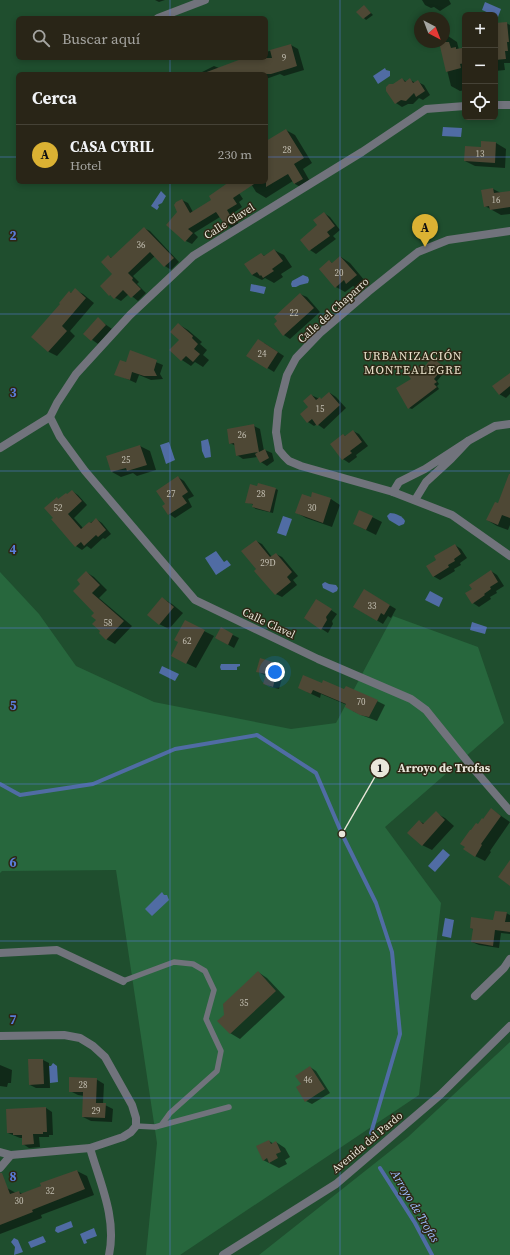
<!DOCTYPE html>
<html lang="es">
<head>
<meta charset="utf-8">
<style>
  body { margin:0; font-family:"Source Serif 4",serif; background:#353124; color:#f1f3f6 }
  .controls { position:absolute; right:12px; top:12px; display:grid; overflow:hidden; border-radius:6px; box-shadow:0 2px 6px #0003 }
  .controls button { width:36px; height:36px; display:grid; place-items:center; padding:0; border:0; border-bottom:1px solid #454236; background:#292517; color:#f1f3f6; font:20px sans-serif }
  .compass { position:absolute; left:414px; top:12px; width:36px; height:36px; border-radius:50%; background:#292517; box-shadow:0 2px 6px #0003; rotate:138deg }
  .you { position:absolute; left:275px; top:672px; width:14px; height:14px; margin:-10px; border:3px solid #fff; border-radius:50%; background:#1a73e8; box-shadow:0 0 0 6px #1a73e833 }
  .badge { display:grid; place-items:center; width:26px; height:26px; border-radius:50%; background:#dbb233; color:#111; font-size:13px; font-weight:700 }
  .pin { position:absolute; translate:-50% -33px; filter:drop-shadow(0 1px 2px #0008) }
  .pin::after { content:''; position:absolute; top:21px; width:14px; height:12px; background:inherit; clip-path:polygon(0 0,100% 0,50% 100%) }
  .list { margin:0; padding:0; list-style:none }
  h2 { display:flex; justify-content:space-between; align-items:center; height:52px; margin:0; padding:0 16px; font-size:17px }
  h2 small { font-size:13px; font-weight:400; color:#a5a5a1 }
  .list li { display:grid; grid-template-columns:26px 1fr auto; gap:12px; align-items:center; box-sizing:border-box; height:60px; padding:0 16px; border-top:1px solid #454236 }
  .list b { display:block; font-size:15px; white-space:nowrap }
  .list p { margin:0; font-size:13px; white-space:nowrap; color:#a5a5a1 }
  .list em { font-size:13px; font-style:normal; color:#a5a5a1 }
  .icon { flex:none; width:22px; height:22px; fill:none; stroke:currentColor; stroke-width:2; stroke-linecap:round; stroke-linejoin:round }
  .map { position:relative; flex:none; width:510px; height:1255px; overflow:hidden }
  .search { position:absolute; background:#292517; box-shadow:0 2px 6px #0003; left:16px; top:16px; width:252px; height:44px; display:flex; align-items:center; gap:10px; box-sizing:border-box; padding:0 14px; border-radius:6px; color:#a5a5a1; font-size:15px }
  .panel { position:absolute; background:#292517; box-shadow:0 2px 6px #0003; left:16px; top:72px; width:252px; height:112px; border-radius:6px }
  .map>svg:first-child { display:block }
  .green { fill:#1f4e2e; fill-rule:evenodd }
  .forest { fill:#27673d }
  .water { fill:#506ca4 }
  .shadow { fill:#0007 }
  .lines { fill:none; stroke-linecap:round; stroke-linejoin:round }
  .stream { stroke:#506ca4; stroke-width:4 }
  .building { fill:#4e4835 }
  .lane { stroke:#71737c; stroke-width:5.5 }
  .street { stroke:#71737c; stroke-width:8 }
  .grid { fill:none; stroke:#5a7cd9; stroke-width:1; stroke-opacity:0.55 }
  .labels { text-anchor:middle; stroke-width:3; stroke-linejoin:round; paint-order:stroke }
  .number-label { font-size:9px; fill:#c2beb1 }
  .street-label { font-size:11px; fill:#e9e6da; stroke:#2d2715 }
  .neighbourhood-label { font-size:12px; letter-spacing:1px; fill:#e9e2cb; stroke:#2d2715 }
  .water-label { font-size:12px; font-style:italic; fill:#9dbeff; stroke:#2d2715 }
  .grid-label { font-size:13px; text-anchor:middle; font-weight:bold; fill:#5a7cd9; stroke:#2d2715; stroke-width:3; stroke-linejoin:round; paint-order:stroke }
  .leader { fill:none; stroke:#e9e6da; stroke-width:1.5 }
  .callout-dot { fill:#e9e6da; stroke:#2d2715; stroke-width:1.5 }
  .mark-label { font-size:12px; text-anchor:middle; font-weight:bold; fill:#111 }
  .callout-label { font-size:12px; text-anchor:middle; font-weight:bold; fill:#e9e6da; stroke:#2d2715; stroke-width:3; stroke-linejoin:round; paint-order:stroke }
</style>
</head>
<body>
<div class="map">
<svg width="510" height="1255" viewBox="0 0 510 1255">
  <rect width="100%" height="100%" fill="#37311f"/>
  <path class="green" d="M0,0H510V1255H0ZM465,15H495V117H465ZM18,18H266V58H18ZM420,18H444V42H420ZM18,74H266V182H18Z"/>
  <g class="forest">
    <path d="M0,572L39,614L76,666L154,702L291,729L336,723L393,616L478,647L504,723L385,827L441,903L419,1095L180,1255H146L157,1143L116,870L2,871L0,873Z"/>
    <path d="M510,1042V1255H259L408,1137Z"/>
  </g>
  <g class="water">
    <path d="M485,2L501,9L498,17L482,10Z"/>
    <path d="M385,68L386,70L390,71V76L378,84L373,76Z"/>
    <path d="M443,127L462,128L461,137L442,136Z"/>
    <path d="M161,191L166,196L162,203L158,205L159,207L157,210L151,206Z"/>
    <path d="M303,275L308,277L309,280L308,283L300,285L296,287H292L291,284L292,281Z"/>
    <path d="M251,284L266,287L264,294L250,291Z"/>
    <path d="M208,439L210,447L211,457L205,458L202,451L201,441Z"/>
    <path d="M169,442L175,460L166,464L160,445Z"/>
    <path d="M390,513C395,513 403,516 405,521L404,524L399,526L389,520L387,516Z"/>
    <path d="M283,516L292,519L286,536L277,533Z"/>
    <path d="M216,551L224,562L227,560L231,565L216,575L205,558Z"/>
    <path d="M325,582L329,584L336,585L338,588L337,591L333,593L323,588L322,584Z"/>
    <path d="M430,591L443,598L439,607L425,600Z"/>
    <path d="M472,622L487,627L485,634L470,630Z"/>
    <path d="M221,664H240V666L237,667V670H221L220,667Z"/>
    <path d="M162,666L179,674L175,681L159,673Z"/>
    <path d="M443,849L450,855L435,872L428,866Z"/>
    <path d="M162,892L164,895H167L169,900L152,916L145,909Z"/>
    <path d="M445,918L454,920L451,938L442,936Z"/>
    <path d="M53,1063L57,1066L58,1082L50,1083L49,1066H51Z"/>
    <path d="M71,1221L73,1227L58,1233L55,1231L56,1227Z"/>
    <path d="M94,1228L97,1236L86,1240L87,1243L84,1244L80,1234Z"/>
    <path d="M43,1236L46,1242L31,1248L28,1242Z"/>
    <path d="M14,1238L18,1240L23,1252L14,1255L15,1247L11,1242Z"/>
  </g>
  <g class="shadow">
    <path d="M155,0H165L159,2Z"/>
    <path d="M422,0H449L451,4L440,11L434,7L431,8L425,5Z"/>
    <path d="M364,6L373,15L366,20L358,12Z"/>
    <path d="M506,23L510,25V63H504L505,70L495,71V32Z"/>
    <path d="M448,36L457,42L459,50L462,49L465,51V90L460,91L451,86L440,42H444V37Z"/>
    <path d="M291,45L298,49L304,70L284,76L280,74L266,79V74H201L200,73L214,66L219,68L247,58H266V52Z"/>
    <path d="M402,79L407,82L410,80L416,83L418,82L424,85L430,95L423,100L419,98L413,104H408L402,107L396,103L394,85Z"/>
    <path d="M286,130L295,135L312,163L303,169L312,185L304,189L295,184L293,181L266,198L256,192L250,182H266V154Z"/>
    <path d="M482,142L496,143L506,149L505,168L475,166L465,161L482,148Z"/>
    <path d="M235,187L243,199L239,202L242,207L232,214L239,224L232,228L226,224L220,217L194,233L198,237L192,244L186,241L178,212L182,200L188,203L193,212Z"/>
    <path d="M493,189L501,193L510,192V214L501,215L485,206Z"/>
    <path d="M324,213L330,217L340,230L333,236L336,239L316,254L310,250Z"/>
    <path d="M144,228L150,231L179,262L171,270L165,266L155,256L133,276L139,282L137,284L146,293L138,301L129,294L121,301L110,295L114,274L108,256L112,258Z"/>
    <path d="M274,250L284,255L292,267L281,274L283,277L274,283L265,278L262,280L252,275L261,254L265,256Z"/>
    <path d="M341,257L350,263L365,281L357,288L353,286L345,292L336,287L330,261L333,264Z"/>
    <path d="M75,290L83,294L94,303L70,331L75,336L57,356L49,352L32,337L62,304L69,292L72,293Z"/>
    <path d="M300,294L307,297L320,312L290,339L284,335L275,324Z"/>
    <path d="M98,319L112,329L98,344L84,334Z"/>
    <path d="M178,324L188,330L202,342L200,344L207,350L203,355L209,360L203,367L195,362L191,366L182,360L171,350L180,340Z"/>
    <path d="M264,343L284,356L274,372L248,356Z"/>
    <path d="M131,352L163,365L160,374L163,379L151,380L139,375L136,383L116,374L126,363Z"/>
    <path d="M435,360L447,369L437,381L439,384L437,386L439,389L412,409L409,408L417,366L423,370Z"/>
    <path d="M510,374V394L506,398L499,394Z"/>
    <path d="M330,393L336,397L346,408L324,429L317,424L314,426L308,422L311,395L322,400Z"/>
    <path d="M254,426L260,429L264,451L265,450L272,453L274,461L267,466L261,462L257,457L243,459L237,455L236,446L230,443Z"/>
    <path d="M353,431L359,434L368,446L356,455L357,457L349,463L343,459V435L346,436Z"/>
    <path d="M140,446L150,451L156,470L137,476L133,473L121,477L112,472Z"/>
    <path d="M178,477L184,481L194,496L188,499L192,507L175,518L169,514L166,505Z"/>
    <path d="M276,489L278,490L273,513L256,509L253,507L254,505L247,502Z"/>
    <path d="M72,491L78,495L87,505L74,518L83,528L96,519L102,523L111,534L105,539L103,538L91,549L87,546L82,550L76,546L54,518L59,500Z"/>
    <path d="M313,493L331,499L340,505L332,527L306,518L297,513L311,498Z"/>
    <path d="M510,498V525L508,530L497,526L487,520L499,504Z"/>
    <path d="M372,517L382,522L376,535L354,524Z"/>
    <path d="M256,541L262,544L272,557L276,554L282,557L298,576L293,580L297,585L282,597L276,594L257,569Z"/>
    <path d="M455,545L461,549L467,558L460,563L461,565L454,569L455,571L440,580L433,576L437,560Z"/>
    <path d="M491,571L497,575L504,586L496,591L497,593L490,597L491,599L479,607L473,603V589Z"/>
    <path d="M86,572L94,577L107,590L99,598L132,626L115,644L106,639L102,631L96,613L82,584Z"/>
    <path d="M364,590L396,609L391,618L388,616L383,624L354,607Z"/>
    <path d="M162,598L172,604L183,613L169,629L159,624Z"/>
    <path d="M322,604L337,614L332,621L333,624L328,633L305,618Z"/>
    <path d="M221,629L239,638L234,648L216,638Z"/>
    <path d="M204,631L214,636L196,668L182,661Z"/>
    <path d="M260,660L279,665L285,668L279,689L271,687L264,683L266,676L257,671Z"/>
    <path d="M322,684L377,701L385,705L377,721L361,715L353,711L347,705L321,694L320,698L307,692Z"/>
    <path d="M491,809L510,822L490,851L491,852L485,861L475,856L479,825Z"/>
    <path d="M436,813L445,818L454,826L432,850L422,845L419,821L425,824Z"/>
    <path d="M506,913L510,915V934L501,933L499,948L479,945L472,942L474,930L471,928L494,921Z"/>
    <path d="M258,972L267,978L285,997L240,1039L230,1033L225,1015Z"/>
    <path d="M43,1060L49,1063L50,1088H36L30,1085Z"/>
    <path d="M0,1065L12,1070L11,1083H8L7,1087L0,1086Z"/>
    <path d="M310,1067L316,1071L330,1093L312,1104L306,1101L302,1084Z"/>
    <path d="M96,1079L104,1084L103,1104L113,1109L112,1122L91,1121L83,1117L84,1096L78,1095L70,1091Z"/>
    <path d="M46,1108L52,1112L53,1135H49V1137H39L40,1147L29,1148L23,1144V1138H20L8,1133L7,1110Z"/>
    <path d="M269,1141L274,1144L276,1142L285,1148L290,1157L285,1160L287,1164L279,1168L263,1160Z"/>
    <path d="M77,1171L87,1176L94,1195L41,1215L42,1218L0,1234V1192L7,1188L16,1193L19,1192L23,1194Z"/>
  </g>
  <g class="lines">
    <g class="stream">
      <path d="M0,784L20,795L93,784L175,749L257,735L316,773L342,834L376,903L392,952L400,1034L371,1133"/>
      <path d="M380,1168L415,1223L432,1255"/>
    </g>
  </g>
  <g class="building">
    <path d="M364,5L371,13L363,19L356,12Z"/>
    <path d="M507,22L509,42H507L508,51H505L506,59L495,60V23Z"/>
    <path d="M439,42H449L451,48L456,47V49L462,48L465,63L460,64L461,68L446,72Z"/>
    <path d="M291,44L297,66L291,68L271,74H204V73L244,58H272L270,50Z"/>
    <path d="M402,78L405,82L410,78L413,83L418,80L425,91L416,97L414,93L406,101L401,100L395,104L386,91V87L389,84H393Z"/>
    <path d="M286,129L304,158L294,164L303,179L294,184L288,174L266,187V141Z"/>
    <path d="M481,141L496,142L495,163L464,161L465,146L481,147Z"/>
    <path d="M229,182H257L233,198L237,204L227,210L233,220L225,225L216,212L188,229L193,233L185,242L166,225L177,212L174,205L176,202L182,199L190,213L211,200L209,196Z"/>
    <path d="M493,188L494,193L510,191V207L490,210L489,206L484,207L481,190Z"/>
    <path d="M324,212L335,226L327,232L330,236L309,251L300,240L317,225L313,220Z"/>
    <path d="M144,227L174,258L164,267L150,252L128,273L133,278L132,280L141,289L131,298L123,290L114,299L110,295L109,296L100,286L112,274L101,262L108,255L111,258Z"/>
    <path d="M274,249L283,261L272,269L274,271L263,278L261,275L260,276L257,272L252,275L244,264L261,253L264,256Z"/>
    <path d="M340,256L357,275L346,284L344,280L335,288L319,269L329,260L332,263Z"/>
    <path d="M75,288L86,298L62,326L67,331L48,352L31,337L60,304L59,303L69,291L71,293Z"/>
    <path d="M300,293L314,308L283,336L274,324L277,321L274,317Z"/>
    <path d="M98,317L106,325L91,341L83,334Z"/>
    <path d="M178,323L193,336L192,338L198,344L194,349L200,354L193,362L186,356L181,361L169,350L179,340L170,332Z"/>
    <path d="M258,339L278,352L267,369L246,356Z"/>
    <path d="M130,350L157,360L154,370L157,376H144L132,372L130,380L114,375L120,360L126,362Z"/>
    <path d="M432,357L444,367L434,379L437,382L434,384L437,387L408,409L396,388L411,379L407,374L417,365L422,370Z"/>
    <path d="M510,373V386L499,395L492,386Z"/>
    <path d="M329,392L340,405L317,426L312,419L307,423L300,414L308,407L303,401L311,394L316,400L320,397L321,399Z"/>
    <path d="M254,424L259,452L265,449L269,458L260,463L255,454L258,452L236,456L234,443L229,444L227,429Z"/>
    <path d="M353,430L362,442L350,451L352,453L342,460L330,444L343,434L345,436Z"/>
    <path d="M140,445L147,465L127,471L126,468L111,472L106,456Z"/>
    <path d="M509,474H510V518L502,515L498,525L486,520L495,502L498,503Z"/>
    <path d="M178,476L188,492L182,496L187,503L168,515L162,506L165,504L156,491Z"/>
    <path d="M258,483L276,488L270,512L252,507L253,504L245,503L250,484L257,486Z"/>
    <path d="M72,490L82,501L68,514L81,529L89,522L91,523L96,518L106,530L98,537L96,535L84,546L81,542L75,547L51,519L53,518L44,508L57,497L58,499L66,493L67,494Z"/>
    <path d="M312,492L331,498L323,523L295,513L302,494L311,497Z"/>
    <path d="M359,510L373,516L366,530L353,524Z"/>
    <path d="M256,540L270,557L276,553L292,572L287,577L291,582L275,595L254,571L256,569L241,551Z"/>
    <path d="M455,544L461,554L454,559L455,561L448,565L449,567L433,577L426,566L436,560L434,556Z"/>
    <path d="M491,570L498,582L490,587L491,589L484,594L485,595L472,604L465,593L472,589L469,585Z"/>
    <path d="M86,571L100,585L92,593L124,621L106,640L99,633L100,631L92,624L96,620L91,616L94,613L73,591L80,584L77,580Z"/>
    <path d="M364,589L390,605L384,615L381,613L377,621L353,607Z"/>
    <path d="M162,597L174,607L159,625L147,615Z"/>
    <path d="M316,599L332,609L326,617L327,620L321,630L304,618Z"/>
    <path d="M185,620L205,630L186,664L171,656L178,642L174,640Z"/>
    <path d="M221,627L233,634L228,645L215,638Z"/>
    <path d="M260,658L279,664L273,687L263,684L266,674L256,672Z"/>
    <path d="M303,675L322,683L323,680L344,689L346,686L378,700L369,717L360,715L345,707L346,704L313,690L311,694L298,688Z"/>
    <path d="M491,808L501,816L481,844L482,845L475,857L463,849L465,847L460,844L470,830H471L476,823L478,824L482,818L483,819Z"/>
    <path d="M436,811L445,820L422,846L407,833L419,820L423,824Z"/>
    <path d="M510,860V886L498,877Z"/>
    <path d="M495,911L507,912L505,922H510V932L495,930L493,946L471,942L473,929L470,928L471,917L493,920Z"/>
    <path d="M258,971L276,991L230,1034L217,1021L224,1015L223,1004Z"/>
    <path d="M28,1059H43L44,1084L29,1085Z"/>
    <path d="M310,1066L325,1089L305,1102L296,1087L301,1084L295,1076Z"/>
    <path d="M69,1077L97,1078L96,1103H106L105,1118L82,1117L83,1092H69Z"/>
    <path d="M46,1107L47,1132H43V1134H33L34,1144L22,1145V1135H13V1133H7L6,1109Z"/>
    <path d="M269,1140L271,1144L276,1141L281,1152L276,1154L278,1158L269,1163L267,1158L263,1161L256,1146Z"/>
    <path d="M77,1170L85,1189L32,1210L33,1212L0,1225V1173H2L10,1194L19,1191L20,1194L41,1186L40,1183Z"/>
  </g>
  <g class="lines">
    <g class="lane">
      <path d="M123,981L174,962L193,964L205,971L214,990L206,1019L221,1051L217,1071L170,1113L162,1124"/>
      <path d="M136,1126L155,1127L229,1107"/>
    </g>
    <g class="street">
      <path d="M158,18L205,0"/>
      <path d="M495,105H510"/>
      <path d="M465,106L426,109L362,152L193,256L130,315L76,374L57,403L50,417L60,437L85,471L195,600L318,659L411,699L426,710L472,767L510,811"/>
      <path d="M510,231L448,240L418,252L368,292L320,333L296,358L287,375L278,410L276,432L279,450L284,456L289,461L301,466L393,492L452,515L510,556"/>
      <path d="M468,441L495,426L510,424"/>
      <path d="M0,448L50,417"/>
      <path d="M393,492L399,482L425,469L468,441L451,459L426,482L415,500"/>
      <path d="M0,953L57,950L123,981"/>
      <path d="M475,996L504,968L510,959"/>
      <path d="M0,1036L64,1035L80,1038L93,1046L105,1057L132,1105L136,1118V1126L131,1132L123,1137L90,1148L11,1155L0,1168"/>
      <path d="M90,1148C100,1183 117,1218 109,1255"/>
      <path d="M0,1152L11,1155"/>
      <path d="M223,1255L336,1184L440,1095L510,1026"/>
    </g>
  </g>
  <path class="grid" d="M170,0V18M340,0V1255M170,58V74M0,157H18M266,157H510M170,182V1255M0,314H510M0,471H510M0,628H510M0,784H510M0,941H510M0,1098H510"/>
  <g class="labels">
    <g class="number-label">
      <text x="284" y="61">9</text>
      <text x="287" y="153">28</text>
      <text x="480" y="157">13</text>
      <text x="496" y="203">16</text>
      <text x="141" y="248">36</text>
      <text x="339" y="276">20</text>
      <text x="294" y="316">22</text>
      <text x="262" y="357">24</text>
      <text x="320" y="412">15</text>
      <text x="242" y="438">26</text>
      <text x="126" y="463">25</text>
      <text x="171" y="497">27</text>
      <text x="261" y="497">28</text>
      <text x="58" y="511">52</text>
      <text x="312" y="511">30</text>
      <text x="268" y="566">29D</text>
      <text x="372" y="609">33</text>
      <text x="108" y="626">58</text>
      <text x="187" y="644">62</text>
      <text x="361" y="705">70</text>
      <text x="244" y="1006">35</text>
      <text x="308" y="1083">46</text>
      <text x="83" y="1088">28</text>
      <text x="96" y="1114">29</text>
      <text x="50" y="1194">32</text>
      <text x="19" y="1204">30</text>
    </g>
    <g class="street-label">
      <text transform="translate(229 221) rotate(-32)" y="4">Calle Clavel</text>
      <text transform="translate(333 310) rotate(-42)" y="4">Calle del Chaparro</text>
      <text transform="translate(269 623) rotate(25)" y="4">Calle Clavel</text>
      <text transform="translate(367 1142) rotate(-40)" y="4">Avenida del Pardo</text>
    </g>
    <g class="neighbourhood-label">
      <text x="413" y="360">URBANIZACIÓN<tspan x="413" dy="14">MONTEALEGRE</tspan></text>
    </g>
    <g class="water-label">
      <text transform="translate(415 1206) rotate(59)" y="4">Arroyo de Trofas</text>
    </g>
  </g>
  <g class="grid-label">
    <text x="13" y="240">2</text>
    <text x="13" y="397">3</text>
    <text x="13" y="554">4</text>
    <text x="13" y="710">5</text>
    <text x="13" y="867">6</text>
    <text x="13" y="1024">7</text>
    <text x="13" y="1181">8</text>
  </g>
  <path class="leader" d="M342 834L380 768"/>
  <g class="callout-dot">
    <circle cx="342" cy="834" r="4"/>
    <circle cx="380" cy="768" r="10"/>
  </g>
  <g class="mark-label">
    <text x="380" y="772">1</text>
  </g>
  <g class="callout-label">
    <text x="444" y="772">Arroyo de Trofas</text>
  </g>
</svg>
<div class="controls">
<button>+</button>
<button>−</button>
<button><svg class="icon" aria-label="locate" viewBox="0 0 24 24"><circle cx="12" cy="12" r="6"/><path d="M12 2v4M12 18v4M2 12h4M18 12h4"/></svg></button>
</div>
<svg class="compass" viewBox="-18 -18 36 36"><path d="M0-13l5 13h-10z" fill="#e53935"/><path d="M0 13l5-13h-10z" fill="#a5a5a1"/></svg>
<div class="you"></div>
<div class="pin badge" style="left:425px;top:247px">A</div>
<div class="search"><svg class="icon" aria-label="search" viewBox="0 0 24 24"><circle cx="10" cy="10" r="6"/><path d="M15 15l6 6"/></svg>Buscar aquí</div>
<section class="panel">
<h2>Cerca<small></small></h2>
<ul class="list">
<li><span class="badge">A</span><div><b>CASA CYRIL</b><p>Hotel</p></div><em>230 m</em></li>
</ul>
</section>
</div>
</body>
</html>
